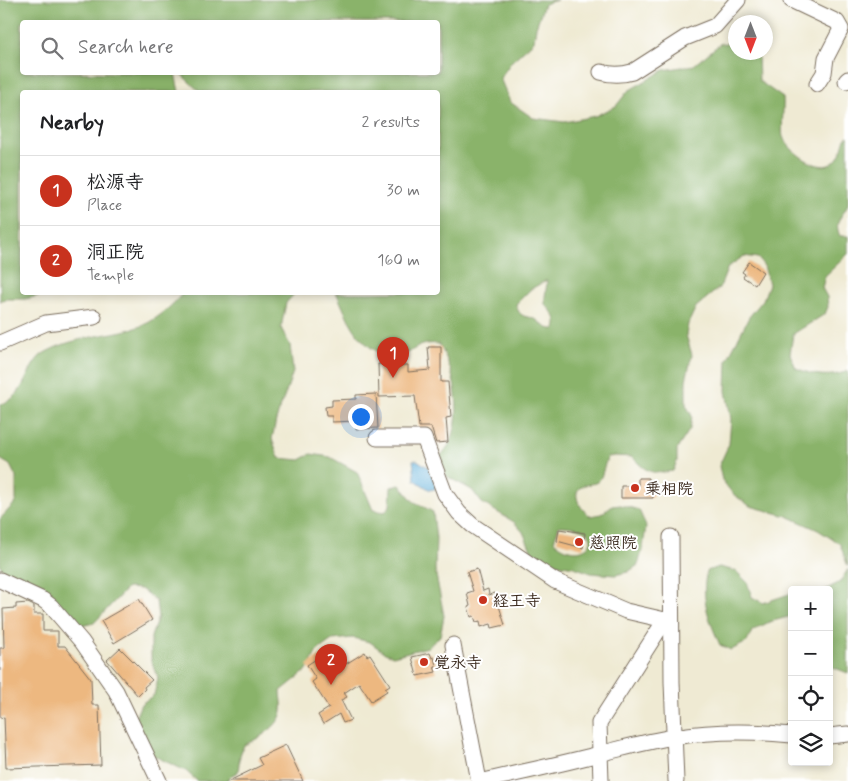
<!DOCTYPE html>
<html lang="en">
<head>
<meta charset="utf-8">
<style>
  body { margin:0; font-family:Mynerve,"Klee One",sans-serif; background:#f2f2f2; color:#202124 }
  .controls { position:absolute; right:15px; bottom:15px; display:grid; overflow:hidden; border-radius:5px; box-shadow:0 2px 8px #0003 }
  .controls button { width:45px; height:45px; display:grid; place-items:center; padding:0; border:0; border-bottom:1px solid #e0e0e0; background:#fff; color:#202124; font:25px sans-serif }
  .compass { position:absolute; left:728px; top:15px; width:45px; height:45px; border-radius:50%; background:#fff; box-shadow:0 2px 8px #0003; rotate:180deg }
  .you { position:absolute; left:360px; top:416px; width:18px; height:18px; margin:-12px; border:4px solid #fff; border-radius:50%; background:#1a73e8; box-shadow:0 0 0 8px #1a73e833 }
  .badge { display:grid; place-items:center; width:32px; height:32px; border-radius:50%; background:#c8321e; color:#fff; font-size:16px; font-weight:700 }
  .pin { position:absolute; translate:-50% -41px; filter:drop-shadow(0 1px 2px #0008) }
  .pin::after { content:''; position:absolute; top:26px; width:18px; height:15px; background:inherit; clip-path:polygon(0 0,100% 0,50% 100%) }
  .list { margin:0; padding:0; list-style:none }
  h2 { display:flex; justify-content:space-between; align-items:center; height:65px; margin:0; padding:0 20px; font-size:21px }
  h2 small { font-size:16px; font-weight:400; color:#757577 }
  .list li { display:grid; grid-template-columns:32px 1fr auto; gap:15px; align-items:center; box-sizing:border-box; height:70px; padding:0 20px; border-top:1px solid #e0e0e0 }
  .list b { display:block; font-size:19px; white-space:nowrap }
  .list p { margin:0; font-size:16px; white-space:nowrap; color:#757577 }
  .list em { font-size:16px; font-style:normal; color:#757577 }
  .icon { flex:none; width:28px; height:28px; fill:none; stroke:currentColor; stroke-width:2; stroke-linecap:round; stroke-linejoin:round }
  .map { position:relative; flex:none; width:848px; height:781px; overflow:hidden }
  .search { position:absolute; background:#fff; box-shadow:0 2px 8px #0003; left:20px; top:20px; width:420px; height:55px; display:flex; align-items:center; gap:12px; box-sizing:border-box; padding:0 18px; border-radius:5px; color:#757577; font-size:19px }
  .panel { position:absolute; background:#fff; box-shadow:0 2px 8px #0003; left:20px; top:90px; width:420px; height:205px; border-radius:5px }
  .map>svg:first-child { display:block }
  .forest { fill:#8ab36a; stroke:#626e44; fill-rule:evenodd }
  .water { fill:#5daed8; stroke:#4c6c7b }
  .building { fill:#edb880 }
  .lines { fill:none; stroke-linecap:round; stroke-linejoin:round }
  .minor-casing { stroke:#7a6d5d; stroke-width:17 }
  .minor { stroke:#fff; stroke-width:15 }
  .poi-dot { fill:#c8321e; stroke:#fff; stroke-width:2 }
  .labels { text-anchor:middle; stroke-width:4; stroke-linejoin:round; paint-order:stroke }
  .poi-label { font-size:16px; font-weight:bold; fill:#3b2a1e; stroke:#fff; text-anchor:start }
</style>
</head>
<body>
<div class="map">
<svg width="848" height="781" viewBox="0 0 848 781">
  <rect width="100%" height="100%" fill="#fff"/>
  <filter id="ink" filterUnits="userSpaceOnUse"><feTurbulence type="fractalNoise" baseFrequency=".02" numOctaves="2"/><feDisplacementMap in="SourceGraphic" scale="10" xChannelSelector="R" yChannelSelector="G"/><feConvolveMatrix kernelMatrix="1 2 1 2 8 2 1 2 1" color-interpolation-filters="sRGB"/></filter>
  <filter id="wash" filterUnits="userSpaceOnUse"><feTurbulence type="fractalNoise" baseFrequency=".0096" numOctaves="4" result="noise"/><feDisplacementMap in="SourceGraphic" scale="20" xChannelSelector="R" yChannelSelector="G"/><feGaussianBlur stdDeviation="1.12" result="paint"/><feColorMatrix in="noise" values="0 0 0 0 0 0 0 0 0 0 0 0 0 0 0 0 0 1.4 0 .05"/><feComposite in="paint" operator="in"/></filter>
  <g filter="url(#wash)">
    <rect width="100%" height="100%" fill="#efead3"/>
    <g class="forest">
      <path d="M0,0H557L544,4L536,27L534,41L512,61L500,78L510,102L533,118L564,122L595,116L616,106L628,91L664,70L694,65L721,43L735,44L736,52L756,53L758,54L759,81L783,98C784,106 781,131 783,137C789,151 820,175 834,162C841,156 842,147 845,138L848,136C848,157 848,183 848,203C846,215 832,219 840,236H848V254L825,276L822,288L827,297L828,307L825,314L793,334L790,354L796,368C814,376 830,378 848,371V567L840,544L818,530L787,516L750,506L733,494L722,480L719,466L729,444L731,419L726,391L727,360L749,317L763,300L769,284L764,266L758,258L744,256L728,267L720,287L696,307L688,324L686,335L692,355L686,380V405L692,416L690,429L677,449V461L673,471C650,474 648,473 632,457L615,456L608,457C604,464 603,474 600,479C596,485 591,483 585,485C568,491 581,510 590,516L601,514L612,506L621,505L639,510L646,526L643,548L638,565L628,572L615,575L591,573L574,567L541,561L532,552L523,532L514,522L482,503L472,490L448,477L440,469L439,457C468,432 457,373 439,344C424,342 416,347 404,356C398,356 390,357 384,355C358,345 347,317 337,294L335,293L438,292V92H200L180,73L438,72V22H22V72L175,73L179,92H22V292L51,293L25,299H5L0,301ZM547,280C547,288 544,296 545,304C552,312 559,318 555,329C544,330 542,322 533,318C529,317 525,317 522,315C518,312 517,308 516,304L531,289ZM559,526C617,526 584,570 554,541Z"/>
      <path d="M183,293H295L286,303L281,328L290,345L293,372L276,420L272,439L279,458L300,460L311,454L330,457L357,472L373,510L385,512L390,506L391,487L400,485L413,501L433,512L436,538L435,570L444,616L440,636L428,647L393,656L385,653L370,642L353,638L332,640L317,651L307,670L281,691C281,697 283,705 282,711C280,727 256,740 244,745L240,755L238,772L232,775L226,781H197L186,771L152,755L135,718L141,704L154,695L158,678L151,660V637L158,617L156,601L141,589L127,588L94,623L81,626L74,622L63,608L40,591L5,573L0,565V519L16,502V477L10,465L0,459V404C27,399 25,363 46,352C73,337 106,336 135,328C154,323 171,307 183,293Z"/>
      <path d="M719,567L736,571L747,582L752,597L763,603L792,593V616L769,622L752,631L747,642L731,650L720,645C709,620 700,598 707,571Z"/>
      <path d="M848,569V673L832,667L829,663V590H825L840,582Z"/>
    </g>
    <path class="water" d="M413,460H417L431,469L436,485L435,489L430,490L415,480Z"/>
    <g id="blocks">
      <g class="building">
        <path d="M749,262L763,272L755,285L743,277L745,274L742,272Z"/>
        <path d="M428,347H441V382H448L451,417L446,418L448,442L436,443L431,427H419L415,396L379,397L378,364H384V360H399L400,365H408V372L430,370Z"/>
        <path d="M376,394L378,428L356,429V421L332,422V416H326L325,407L332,406V400L356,399V395Z"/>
        <path d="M638,478H648V489H653V498H621V486H638Z"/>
        <path d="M559,529L585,533L583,548L557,541Z"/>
        <path d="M477,569L483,591L488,589L489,595L495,593L505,625L492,628L491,624L481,627L480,621L476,622L474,616L471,617L468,607L470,606L467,593L473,591L467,572Z"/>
        <path d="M139,599L152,620L114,643L101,621Z"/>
        <path d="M28,603L34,606V614H43V631H58V646H65L91,679L92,705H99L101,765L6,768L4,717L0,718V648H4L3,609L16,608V604Z"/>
        <path d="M120,648L152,680L144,687L145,689L138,696L107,660Z"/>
        <path d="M330,650L341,667L365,652L367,656L370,654L390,685L385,688L387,691L371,701L359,683L344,693L347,697L341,700L351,720L343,723L339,714L323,724L318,715L329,708L312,682L316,679L307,665Z"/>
        <path d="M430,653L432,658L434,657L436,666L434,667L436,672L417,676L412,657Z"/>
        <path d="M286,745L303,781H229L262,765L258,758Z"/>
      </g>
    </g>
  </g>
  <g filter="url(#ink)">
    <use href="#blocks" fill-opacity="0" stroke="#7a6d5d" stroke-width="1"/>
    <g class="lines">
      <g class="minor-casing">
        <g id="minor">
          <path d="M791,0L837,22L841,29L826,58L824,73L817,84"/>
          <path d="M601,72C611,75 622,75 632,72L685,38L715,26L738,0"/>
          <path d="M846,81L848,79"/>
          <path d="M0,343L46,323L94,317"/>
          <path d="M377,438H424L445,494L459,513L472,525L555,581L626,611L665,620"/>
          <path d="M671,537L672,682L676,781"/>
          <path d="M0,580L43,600L51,606L82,642L116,691L159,781"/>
          <path d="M453,645L479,781"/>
          <path d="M829,736L848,734"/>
          <path d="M484,781C522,772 561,764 599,754C624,748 648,741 674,737C712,731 754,731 792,735"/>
          <path d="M601,781L599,723L665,620L671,617"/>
        </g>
      </g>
      <use href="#minor" class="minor"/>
    </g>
  </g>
  <g class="poi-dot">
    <circle cx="635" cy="488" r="5"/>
    <circle cx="579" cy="542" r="5"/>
    <circle cx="483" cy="600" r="5"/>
    <circle cx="424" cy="662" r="5"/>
  </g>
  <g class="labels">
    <g class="poi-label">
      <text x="645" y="494">乗相院</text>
      <text x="589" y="548">慈照院</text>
      <text x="493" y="606">経王寺</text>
      <text x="434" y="668">覚永寺</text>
    </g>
  </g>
</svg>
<div class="controls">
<button>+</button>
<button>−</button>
<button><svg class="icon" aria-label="locate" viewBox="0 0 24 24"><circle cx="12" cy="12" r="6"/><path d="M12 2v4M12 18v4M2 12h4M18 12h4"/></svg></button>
<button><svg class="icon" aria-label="layers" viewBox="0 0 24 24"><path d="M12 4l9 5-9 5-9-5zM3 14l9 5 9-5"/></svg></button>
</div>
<svg class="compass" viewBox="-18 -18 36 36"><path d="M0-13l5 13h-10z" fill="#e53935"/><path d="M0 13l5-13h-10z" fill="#757577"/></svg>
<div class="you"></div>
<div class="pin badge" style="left:393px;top:378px">1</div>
<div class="pin badge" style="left:331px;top:685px">2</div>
<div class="search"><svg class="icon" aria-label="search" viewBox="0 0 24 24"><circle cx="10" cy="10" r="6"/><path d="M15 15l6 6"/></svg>Search here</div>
<section class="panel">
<h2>Nearby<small>2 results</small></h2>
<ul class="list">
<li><span class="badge">1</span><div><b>松源寺</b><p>Place</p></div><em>30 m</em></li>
<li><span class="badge">2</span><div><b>洞正院</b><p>Temple</p></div><em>160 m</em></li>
</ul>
</section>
</div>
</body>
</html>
